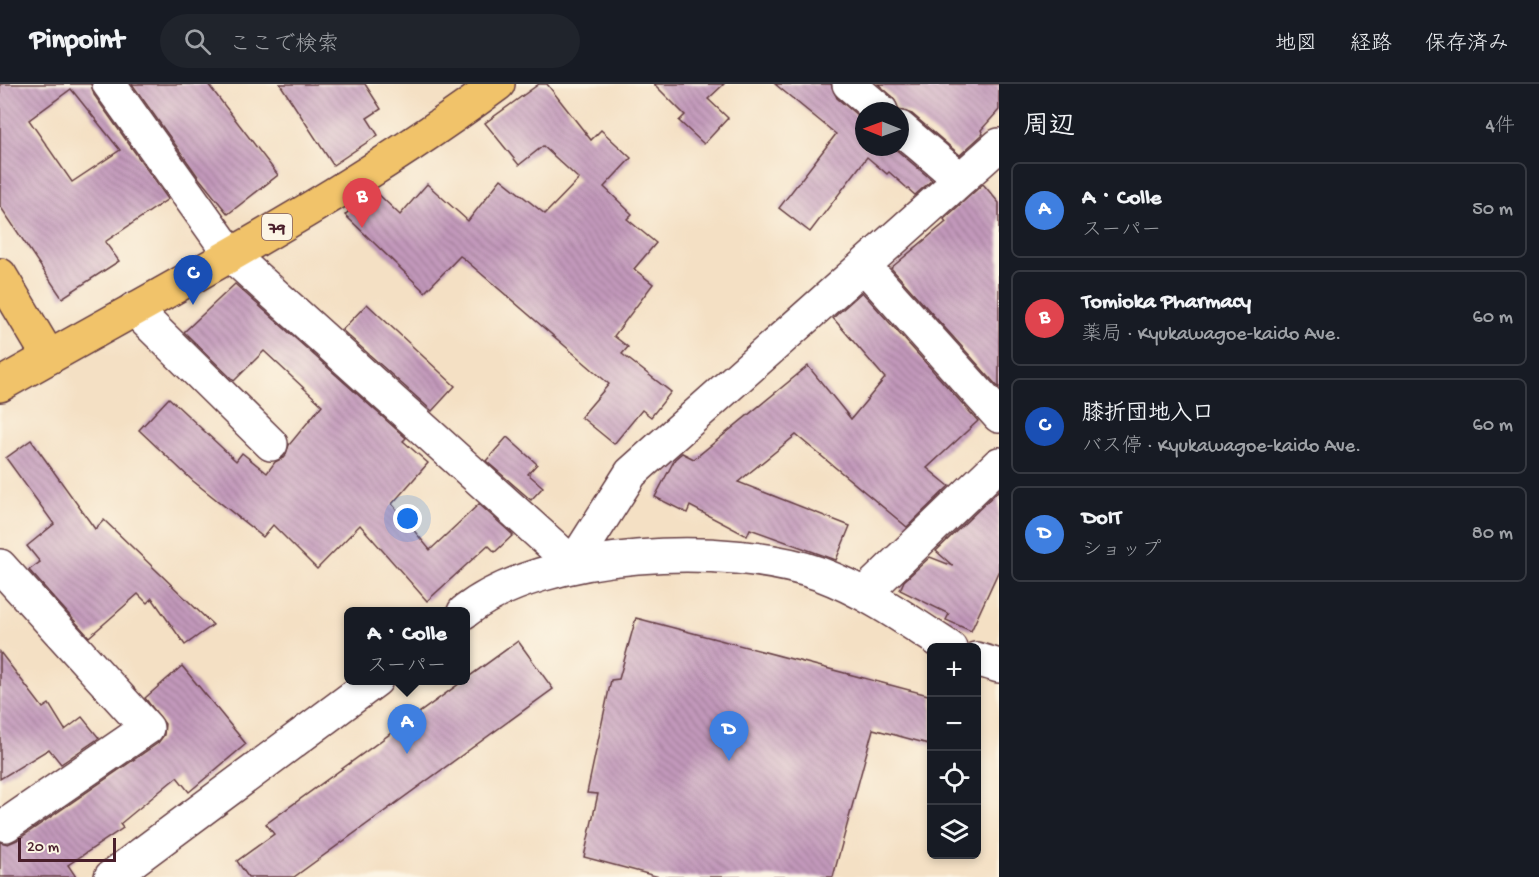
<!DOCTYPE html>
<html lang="ja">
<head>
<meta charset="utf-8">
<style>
  body { margin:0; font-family:"Gochi Hand","Klee One",sans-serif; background:#20242c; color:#f1f3f6 }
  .controls { position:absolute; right:18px; bottom:18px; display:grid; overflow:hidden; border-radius:9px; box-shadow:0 3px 9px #0003 }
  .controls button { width:54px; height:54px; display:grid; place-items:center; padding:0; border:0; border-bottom:2px solid #363941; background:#171b24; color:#f1f3f6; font:30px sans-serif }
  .compass { position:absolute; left:855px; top:18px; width:54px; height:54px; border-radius:50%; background:#171b24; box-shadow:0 3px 9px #0003; rotate:271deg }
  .scale { position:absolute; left:18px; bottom:15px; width:98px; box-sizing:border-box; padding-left:6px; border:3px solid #4a1f2b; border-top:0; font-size:16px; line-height:21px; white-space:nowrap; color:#4a1f2b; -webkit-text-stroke:4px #fcf5e5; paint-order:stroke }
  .you { position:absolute; left:408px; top:435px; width:21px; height:21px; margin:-15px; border:4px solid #fff; border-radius:50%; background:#1a73e8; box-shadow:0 0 0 9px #1a73e833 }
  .badge { display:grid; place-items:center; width:39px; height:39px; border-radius:50%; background:#d93025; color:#fff; font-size:20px; font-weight:700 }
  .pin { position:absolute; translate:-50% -50px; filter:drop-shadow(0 2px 3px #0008) }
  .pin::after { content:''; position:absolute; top:32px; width:21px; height:18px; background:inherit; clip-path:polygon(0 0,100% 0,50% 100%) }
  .popup { position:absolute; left:344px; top:523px; width:126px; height:78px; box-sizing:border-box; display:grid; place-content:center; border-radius:9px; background:#171b24; filter:drop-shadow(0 2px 4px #0005); font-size:20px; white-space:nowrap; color:#9ea1a6 }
  .popup b { font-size:22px; color:#f1f3f6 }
  .popup::after { content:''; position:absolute; left:50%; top:100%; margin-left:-12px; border:12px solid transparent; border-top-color:#171b24 }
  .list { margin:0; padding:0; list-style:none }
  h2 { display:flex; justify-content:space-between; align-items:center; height:78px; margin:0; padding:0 24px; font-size:26px }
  h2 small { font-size:20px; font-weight:400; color:#9ea1a6 }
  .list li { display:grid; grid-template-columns:39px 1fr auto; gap:18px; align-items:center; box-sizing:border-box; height:96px; margin:0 12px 12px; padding:0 12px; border:2px solid #363941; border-radius:9px }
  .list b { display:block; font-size:22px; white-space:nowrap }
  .list p { margin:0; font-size:20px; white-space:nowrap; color:#9ea1a6 }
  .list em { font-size:20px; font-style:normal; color:#9ea1a6 }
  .icon { flex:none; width:33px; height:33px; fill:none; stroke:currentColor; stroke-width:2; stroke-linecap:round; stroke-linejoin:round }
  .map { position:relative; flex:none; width:999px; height:793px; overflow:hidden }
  header { display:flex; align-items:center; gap:36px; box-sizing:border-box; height:84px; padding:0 30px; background:#171b24; border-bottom:2px solid #363941 }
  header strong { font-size:28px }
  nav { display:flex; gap:33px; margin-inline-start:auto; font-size:21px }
  .search { width:420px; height:54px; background:#20242c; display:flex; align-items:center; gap:15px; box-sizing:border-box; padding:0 21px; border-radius:33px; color:#9ea1a6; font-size:22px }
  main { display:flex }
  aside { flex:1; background:#171b24 }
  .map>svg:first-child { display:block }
  .building { fill:url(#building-back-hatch); fill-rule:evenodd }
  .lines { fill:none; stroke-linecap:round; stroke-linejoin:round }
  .minor-casing { stroke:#643c42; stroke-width:36 }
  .major-casing { stroke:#643c42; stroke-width:36 }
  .minor { stroke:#fff; stroke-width:33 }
  .major { stroke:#f1c36a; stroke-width:33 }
  .labels { text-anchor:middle; stroke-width:4.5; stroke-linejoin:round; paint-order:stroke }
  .shield { fill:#fcf5e5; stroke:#7f5f63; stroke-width:1.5 }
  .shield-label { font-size:16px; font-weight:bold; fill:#4a1f2b }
</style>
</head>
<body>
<header>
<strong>Pinpoint</strong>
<div class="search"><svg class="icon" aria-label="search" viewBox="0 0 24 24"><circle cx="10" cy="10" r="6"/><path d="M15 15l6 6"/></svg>ここで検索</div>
<nav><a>地図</a><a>経路</a><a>保存済み</a></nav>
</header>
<main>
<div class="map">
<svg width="999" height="793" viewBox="0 0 999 793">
  <defs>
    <pattern id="building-back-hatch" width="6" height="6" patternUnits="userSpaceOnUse" patternTransform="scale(1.5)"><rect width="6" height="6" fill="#c299bb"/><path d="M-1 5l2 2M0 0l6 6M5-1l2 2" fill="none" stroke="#a07c98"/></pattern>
  </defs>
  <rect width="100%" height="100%" fill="#fcf5e5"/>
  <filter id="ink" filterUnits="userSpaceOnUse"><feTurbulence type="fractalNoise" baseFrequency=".0167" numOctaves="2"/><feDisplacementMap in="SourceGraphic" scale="12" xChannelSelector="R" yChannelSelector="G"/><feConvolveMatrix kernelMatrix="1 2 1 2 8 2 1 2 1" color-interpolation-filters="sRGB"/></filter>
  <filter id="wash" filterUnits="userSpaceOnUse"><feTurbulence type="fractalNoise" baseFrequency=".008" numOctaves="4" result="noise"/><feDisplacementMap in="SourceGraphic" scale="24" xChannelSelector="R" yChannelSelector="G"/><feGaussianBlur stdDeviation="1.35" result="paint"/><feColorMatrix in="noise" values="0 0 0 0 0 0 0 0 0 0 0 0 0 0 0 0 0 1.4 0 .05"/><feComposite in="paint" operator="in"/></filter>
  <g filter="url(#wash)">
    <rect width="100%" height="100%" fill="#f4e0c4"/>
    <g id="blocks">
      <g class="building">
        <path d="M0,0H91L94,11L168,115L105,158L119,177L62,214L0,122ZM71,5L120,66L72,98L29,36Z"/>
        <path d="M132,0H208L278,91L228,130L199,94Z"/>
        <path d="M280,0H365L381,25L367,34L378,51L333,81Z"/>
        <path d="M539,0H547L591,56L601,46L631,74L604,103L632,130L627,135L656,159L634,185L653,200L614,252L628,263L622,270L671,308L651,333L642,326L614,360L581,333L609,300L463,174L460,172L425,208L345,131L360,116L375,107L400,131L427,100L468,137L501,95L545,130L579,95L543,62L519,81L485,39Z"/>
        <path d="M654,0H724L708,15L728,34L704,60L679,37L685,31Z"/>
        <path d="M775,0H831L837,14L864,37V63H893L932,96L915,111L889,88L887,90L867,73L810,148L779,124L836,50Z"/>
        <path d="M878,0H999V26L981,46L983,50L960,71L912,30L899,26L893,13Z"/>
        <path d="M983,100L999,119V304L891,184L946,138L944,135Z"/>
        <path d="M235,200L406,354L403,357L428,379L392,420L430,466L479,420L513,451L495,468L488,461L427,517L360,441L317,485L273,441L263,453L193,397L139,346L169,314L236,377L242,369L267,389L275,378L285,373L289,361L322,321L264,267L234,297L184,248Z"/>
        <path d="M862,208L978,337L927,384L949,402L907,443L796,351L738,398L850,442L836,476L750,445L747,452L690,422L687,429L655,413L675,375L682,369L694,375L808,282L851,335L885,294L833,234Z"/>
        <path d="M367,220L455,302L432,327L342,246Z"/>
        <path d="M507,353L537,380L528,390L543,403L531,416L486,377Z"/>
        <path d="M31,356L95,445L104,436L213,541L185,561L152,514L147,519L138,510L89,553L29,486L40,478L27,462L54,440L6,374Z"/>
        <path d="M999,406V486L971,547L946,536L949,530L900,506L904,497L930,473L953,482L936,467Z"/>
        <path d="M636,534L932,612V661L873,645L833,793H659L584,773L598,710L587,709L611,596L619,595Z"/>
        <path d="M518,557L553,605L294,793H248L237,777L274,750L266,740Z"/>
        <path d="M0,568L43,624L49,620L65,646L82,633L99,654L61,680L49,665L0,695Z"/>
        <path d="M182,582L246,660L189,708L177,693L120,740L123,744L68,781L76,793H0V758L8,760L17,756L158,659L164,651L165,640L145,614Z"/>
      </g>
    </g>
  </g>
  <g filter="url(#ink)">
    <use href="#blocks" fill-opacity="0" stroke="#643c42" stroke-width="1.5"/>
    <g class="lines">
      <g class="minor-casing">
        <g id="minor">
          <path d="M109,0L231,171L573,480L631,389L999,61"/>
          <path d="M849,0L881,27"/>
          <path d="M900,44L960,95"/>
          <path d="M864,182L999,332"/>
          <path d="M134,225L271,360"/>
          <path d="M0,482L147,644L6,741"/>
          <path d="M865,509L999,380"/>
          <path d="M464,528C544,465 727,457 820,490C868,508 907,536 950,564"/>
          <path d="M976,575L999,582"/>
          <path d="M111,793L376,596"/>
        </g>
      </g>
      <g class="major-casing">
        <g id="major">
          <path d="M0,191L49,273"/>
          <path d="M0,301C168,205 342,116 498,0"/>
        </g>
      </g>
      <use href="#minor" class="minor"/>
      <use href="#major" class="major"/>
    </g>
  </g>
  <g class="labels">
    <rect class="shield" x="262" y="130" width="30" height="26" rx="4.5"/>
    <g class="shield-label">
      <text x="277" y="149">79</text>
    </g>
  </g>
</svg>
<div class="controls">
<button>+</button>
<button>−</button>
<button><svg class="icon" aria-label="locate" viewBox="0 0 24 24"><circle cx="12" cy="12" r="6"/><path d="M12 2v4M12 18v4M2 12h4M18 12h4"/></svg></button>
<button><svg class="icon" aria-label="layers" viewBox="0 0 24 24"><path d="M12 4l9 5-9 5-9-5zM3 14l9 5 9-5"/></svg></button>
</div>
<svg class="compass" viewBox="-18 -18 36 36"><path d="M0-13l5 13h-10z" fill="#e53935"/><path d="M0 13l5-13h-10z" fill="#9ea1a6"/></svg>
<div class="scale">20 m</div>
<div class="you"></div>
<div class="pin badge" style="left:407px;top:670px;background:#3f7fe0">A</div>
<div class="popup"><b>A・Colle</b>スーパー</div>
<div class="pin badge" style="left:362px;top:144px;background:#e0444e">B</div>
<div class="pin badge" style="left:193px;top:221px;background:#1a4fb4">C</div>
<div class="pin badge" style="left:729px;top:677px;background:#3f7fe0">D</div>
</div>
<aside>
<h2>周辺<small>4件</small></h2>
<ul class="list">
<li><span class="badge" style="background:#3f7fe0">A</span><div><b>A・Colle</b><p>スーパー</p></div><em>50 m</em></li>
<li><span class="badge" style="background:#e0444e">B</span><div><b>Tomioka Pharmacy</b><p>薬局 · Kyukawagoe-kaido Ave.</p></div><em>60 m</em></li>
<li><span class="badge" style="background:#1a4fb4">C</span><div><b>膝折団地入口</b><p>バス停 · Kyukawagoe-kaido Ave.</p></div><em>60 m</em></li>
<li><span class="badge" style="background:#3f7fe0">D</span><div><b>DoIT</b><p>ショップ</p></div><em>80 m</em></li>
</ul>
</aside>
</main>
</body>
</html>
